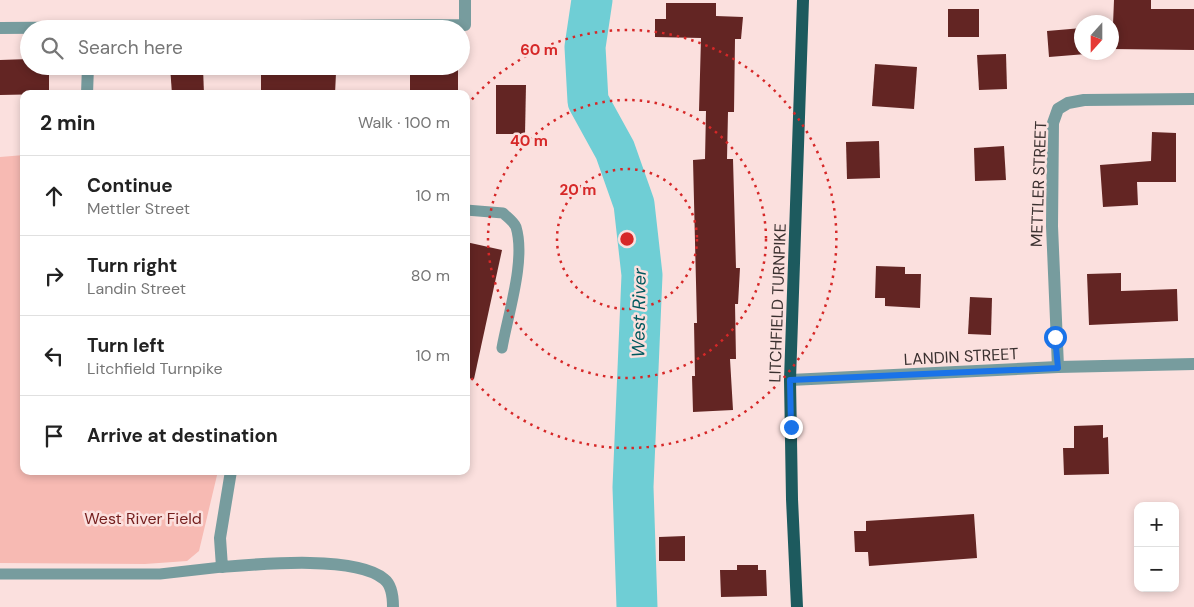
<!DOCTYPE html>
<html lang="en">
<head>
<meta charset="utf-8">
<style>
  body { margin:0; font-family:"DM Sans",sans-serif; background:#f2f2f2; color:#222 }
  .controls { position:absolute; right:15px; bottom:15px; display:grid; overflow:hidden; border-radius:10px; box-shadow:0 2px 8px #0003 }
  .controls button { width:45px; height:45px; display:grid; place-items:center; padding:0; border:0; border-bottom:1px solid #e0e0e0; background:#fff; color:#222; font:25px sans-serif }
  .compass { position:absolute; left:1074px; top:15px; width:45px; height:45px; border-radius:50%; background:#fff; box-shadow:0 2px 8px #0003; rotate:201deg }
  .stop { position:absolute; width:15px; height:15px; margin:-11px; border:4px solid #1a73e8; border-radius:50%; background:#fff }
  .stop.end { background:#1a73e8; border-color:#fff; box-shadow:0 1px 5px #0008 }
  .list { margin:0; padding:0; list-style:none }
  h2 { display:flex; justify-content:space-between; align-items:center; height:65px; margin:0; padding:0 20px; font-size:21px }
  h2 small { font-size:16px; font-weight:400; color:#767676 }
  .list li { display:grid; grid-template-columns:32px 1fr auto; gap:15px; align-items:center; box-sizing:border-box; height:80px; padding:0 20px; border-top:1px solid #e0e0e0 }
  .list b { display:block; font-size:19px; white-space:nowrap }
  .list p { margin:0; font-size:16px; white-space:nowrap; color:#767676 }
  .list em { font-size:16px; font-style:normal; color:#767676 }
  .icon { flex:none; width:28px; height:28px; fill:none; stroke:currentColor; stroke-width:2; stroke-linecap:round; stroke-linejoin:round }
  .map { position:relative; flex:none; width:1194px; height:607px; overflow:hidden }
  .search { position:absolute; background:#fff; box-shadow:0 2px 8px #0003; left:20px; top:20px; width:450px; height:55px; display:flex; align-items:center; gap:12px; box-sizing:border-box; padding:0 18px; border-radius:28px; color:#767676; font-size:19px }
  .panel { position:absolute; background:#fff; box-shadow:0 2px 8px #0003; left:20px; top:90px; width:450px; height:385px; border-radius:10px }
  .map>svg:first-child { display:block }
  .green { fill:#f7bab3 }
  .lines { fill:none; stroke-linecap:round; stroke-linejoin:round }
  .river { stroke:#6fced5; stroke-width:41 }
  .building { fill:#632523 }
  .lane { stroke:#779c9e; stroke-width:11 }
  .street { stroke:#779c9e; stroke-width:12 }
  .primary { stroke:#1d5a5e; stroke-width:12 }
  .route { stroke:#1a73e8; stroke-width:6 }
  .ring { fill:none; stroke:#d62828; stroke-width:2.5; stroke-dasharray:2.5 5 }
  .labels { text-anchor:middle; stroke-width:5; stroke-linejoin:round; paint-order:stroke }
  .street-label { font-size:16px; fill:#3a302f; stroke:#fbe0de }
  .park-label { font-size:16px; fill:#741e1d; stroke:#fbe0de }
  .water-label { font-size:18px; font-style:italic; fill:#00585d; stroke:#fbe0de }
  .centre { fill:#d62828; stroke:#fbe0de; stroke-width:2.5 }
  .ring-label { font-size:15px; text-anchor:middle; font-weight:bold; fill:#d62828; stroke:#fbe0de; stroke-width:5; stroke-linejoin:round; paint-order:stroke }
</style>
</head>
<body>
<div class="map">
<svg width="1194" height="607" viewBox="0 0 1194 607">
  <rect width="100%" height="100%" fill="#fbe0de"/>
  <path class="green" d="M24,155V471H218L199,551L187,561L145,564L0,563V157Z"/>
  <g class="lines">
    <path class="river" d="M592,0L585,47L588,101L615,150L634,204L642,275L633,487L637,607"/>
  </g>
  <g class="building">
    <path d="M1114,0H1151V9H1194V50L1112,49Z"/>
    <path d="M666,3H716V16L743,17L741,39H735L734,112H728L727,159H733L736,268H740L738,304H735L736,359H730L733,410L693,412L692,376H695L694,323H697L693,160L705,159L706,111H699L701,38L655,37V19H666Z"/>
    <rect x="948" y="9" width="31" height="28"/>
    <path d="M1082,28V52L1086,54L1049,57L1047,31Z"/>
    <path d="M1006,54L1007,89L979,90L977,55Z"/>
    <path d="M29,59V66H49V94L0,95V60Z"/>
    <path d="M875,64L917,67L914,109L872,106Z"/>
    <path d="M170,66L203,68L204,94H172Z"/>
    <path d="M261,66H288V72L336,73L335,94H261Z"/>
    <rect x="410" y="69" width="48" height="25"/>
    <path d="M496,85H526L525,134H496Z"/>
    <path d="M1152,132L1176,133V182H1137L1138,205L1103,207L1100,165L1151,161Z"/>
    <path d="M879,141L880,178L847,179L846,142Z"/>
    <path d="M1004,146L1006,180L975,181L974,148Z"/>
    <path d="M466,242L502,250L474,379L466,378Z"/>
    <path d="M876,266L905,267V274H921L920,308L885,306V298H875Z"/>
    <path d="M1121,273V291L1177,289L1178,321L1089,325L1087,274Z"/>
    <path d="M970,297L992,298L991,335L968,334Z"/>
    <path d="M1103,425V438L1108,437L1109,474L1064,475L1063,448H1074V426Z"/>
    <path d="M974,514L977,558L869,566L868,552H855L854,531H866V521Z"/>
    <path d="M685,536V561H659V537Z"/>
    <path d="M737,565H758V570H766L767,596L721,597L720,570H737Z"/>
  </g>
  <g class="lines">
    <g class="lane">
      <path d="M466,210L503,213C507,217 514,222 516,227C526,260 508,314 502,348"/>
      <path d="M0,574H160L222,567"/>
    </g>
    <g class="street">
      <path d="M0,28L465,25V0"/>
      <path d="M87,94L88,66"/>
      <path d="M1058,367L1052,226L1053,123L1058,109L1068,103L1084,100L1194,99"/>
      <path d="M790,380L1058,367L1194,364"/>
      <path d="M231,471L220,538L222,567C259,564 356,555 384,579C392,585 393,597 393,607"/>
    </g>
    <path class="primary" d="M797,607L792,499L790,380L803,0"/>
  </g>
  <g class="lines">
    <path class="route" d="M791,427L790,380L1058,368L1055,337"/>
  </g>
  <g class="ring">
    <circle cx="627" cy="239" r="70"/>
    <circle cx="627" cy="239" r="139"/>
    <path d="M467 105A209 209 0 1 1 467 373"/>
  </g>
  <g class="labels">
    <g class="street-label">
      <text transform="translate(1038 184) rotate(-88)" y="6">METTLER STREET</text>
      <text transform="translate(777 303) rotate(-88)" y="6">LITCHFIELD TURNPIKE</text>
      <text transform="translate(961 356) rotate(-3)" y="6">LANDIN STREET</text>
    </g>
    <g class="park-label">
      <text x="143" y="524">West River Field</text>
    </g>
    <g class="water-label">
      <text transform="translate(639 313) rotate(-89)" y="6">West River</text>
    </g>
  </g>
  <circle cx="627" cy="239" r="8" class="centre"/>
  <g class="ring-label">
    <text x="539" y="55">60 m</text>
    <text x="529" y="146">40 m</text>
    <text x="578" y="195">20 m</text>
  </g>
</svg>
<div class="controls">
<button>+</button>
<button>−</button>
</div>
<svg class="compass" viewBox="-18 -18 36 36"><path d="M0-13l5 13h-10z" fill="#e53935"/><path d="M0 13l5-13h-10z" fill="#767676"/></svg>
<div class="stop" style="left:1055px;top:337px"></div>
<div class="stop end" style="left:791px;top:427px"></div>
<div class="search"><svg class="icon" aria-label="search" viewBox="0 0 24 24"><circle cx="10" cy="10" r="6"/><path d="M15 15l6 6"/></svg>Search here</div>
<section class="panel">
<h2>2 min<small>Walk · 100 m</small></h2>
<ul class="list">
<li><svg class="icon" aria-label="ahead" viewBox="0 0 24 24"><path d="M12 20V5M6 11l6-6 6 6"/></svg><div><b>Continue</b><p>Mettler Street</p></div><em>10 m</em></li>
<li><svg class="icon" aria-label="right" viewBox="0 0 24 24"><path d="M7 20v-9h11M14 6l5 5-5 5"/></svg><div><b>Turn right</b><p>Landin Street</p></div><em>80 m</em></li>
<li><svg class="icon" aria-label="left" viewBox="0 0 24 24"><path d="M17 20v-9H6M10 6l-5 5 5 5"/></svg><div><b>Turn left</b><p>Litchfield Turnpike</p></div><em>10 m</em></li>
<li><svg class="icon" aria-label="arrive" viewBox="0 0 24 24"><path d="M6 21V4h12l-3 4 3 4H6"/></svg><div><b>Arrive at destination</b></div></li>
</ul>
</section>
</div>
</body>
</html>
